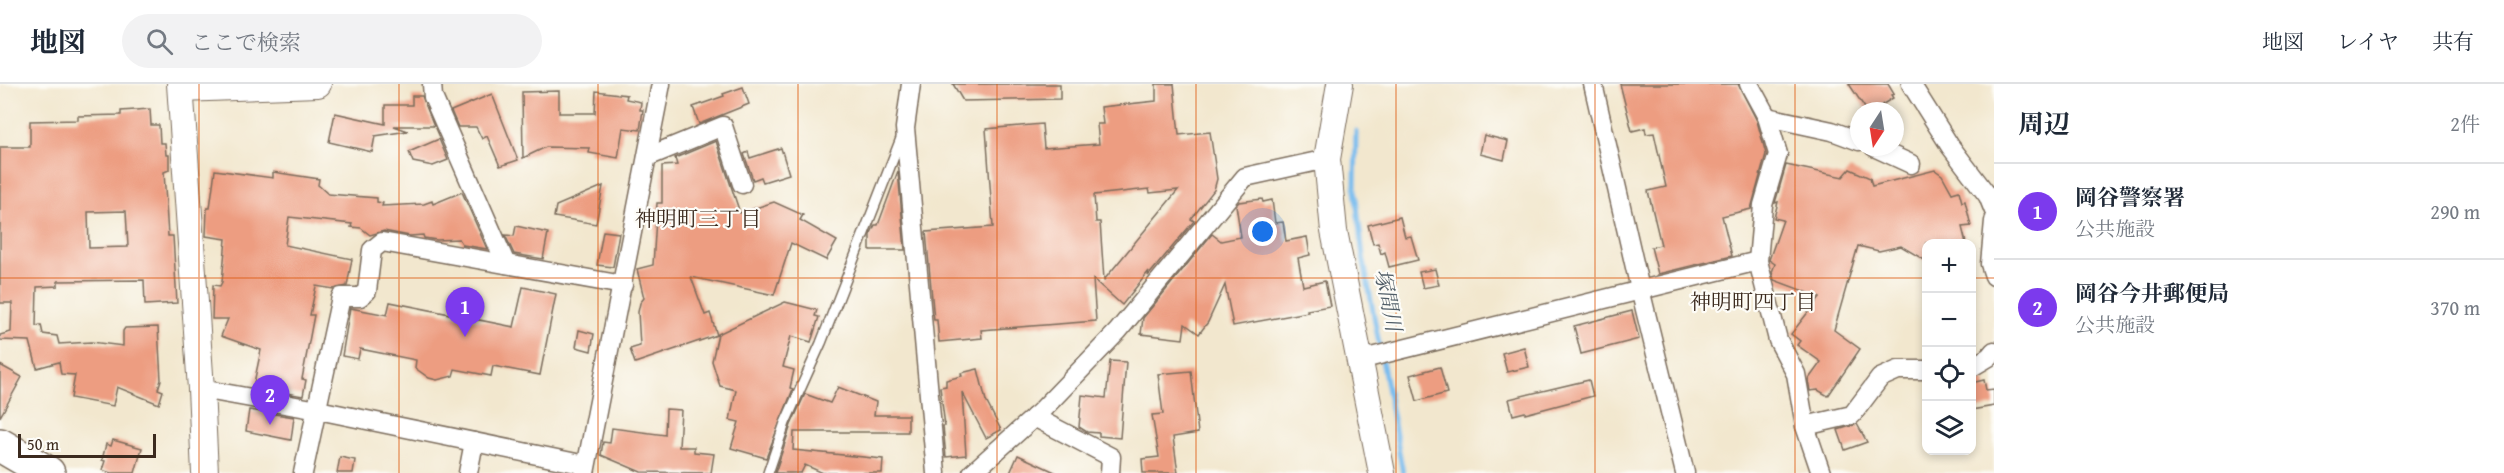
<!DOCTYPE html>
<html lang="ja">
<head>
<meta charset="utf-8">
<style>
  body { margin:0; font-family:"Gentium Book Plus","Noto Serif JP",serif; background:#f2f2f3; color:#1f2937 }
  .controls { position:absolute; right:18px; bottom:18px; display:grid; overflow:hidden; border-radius:12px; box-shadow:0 3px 9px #0003 }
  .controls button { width:54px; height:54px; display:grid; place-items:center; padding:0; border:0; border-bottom:2px solid #e0e1e3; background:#fff; color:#1f2937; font:30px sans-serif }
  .compass { position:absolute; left:1850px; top:18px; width:54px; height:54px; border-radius:50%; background:#fff; box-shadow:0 3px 9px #0003; rotate:192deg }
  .scale { position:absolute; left:18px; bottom:15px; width:138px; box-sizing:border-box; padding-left:6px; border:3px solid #3b2a1e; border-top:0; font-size:16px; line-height:21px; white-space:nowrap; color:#3b2a1e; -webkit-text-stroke:4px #fdfcf7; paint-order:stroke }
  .you { position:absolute; left:1263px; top:148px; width:21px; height:21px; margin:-15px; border:4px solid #fff; border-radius:50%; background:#1a73e8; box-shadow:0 0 0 9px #1a73e833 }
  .badge { display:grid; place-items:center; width:39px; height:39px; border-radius:50%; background:#7c3aed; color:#fff; font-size:20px; font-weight:700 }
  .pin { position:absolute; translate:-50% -50px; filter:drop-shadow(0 2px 3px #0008) }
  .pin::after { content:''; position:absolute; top:32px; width:21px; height:18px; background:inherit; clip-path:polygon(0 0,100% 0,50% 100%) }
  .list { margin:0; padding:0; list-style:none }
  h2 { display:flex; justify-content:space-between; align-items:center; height:78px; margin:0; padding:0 24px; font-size:26px }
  h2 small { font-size:20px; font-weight:400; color:#747a83 }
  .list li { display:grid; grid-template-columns:39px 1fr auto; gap:18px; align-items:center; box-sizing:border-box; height:96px; padding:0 24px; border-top:2px solid #e0e1e3 }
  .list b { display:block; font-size:22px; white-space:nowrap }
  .list p { margin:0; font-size:20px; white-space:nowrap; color:#747a83 }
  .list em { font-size:20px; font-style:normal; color:#747a83 }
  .icon { flex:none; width:33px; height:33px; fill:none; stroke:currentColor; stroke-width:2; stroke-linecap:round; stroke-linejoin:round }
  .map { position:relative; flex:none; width:1994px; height:389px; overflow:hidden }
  header { display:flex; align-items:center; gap:36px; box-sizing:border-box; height:84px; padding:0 30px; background:#fff; border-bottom:2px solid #e0e1e3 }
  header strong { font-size:28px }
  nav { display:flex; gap:33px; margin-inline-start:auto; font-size:21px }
  .search { width:420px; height:54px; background:#f2f2f3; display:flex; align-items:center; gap:15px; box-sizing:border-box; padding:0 21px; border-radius:33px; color:#747a83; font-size:22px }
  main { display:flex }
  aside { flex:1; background:#fff }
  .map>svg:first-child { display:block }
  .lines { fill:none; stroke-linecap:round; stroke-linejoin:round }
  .stream { stroke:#78bcee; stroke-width:5 }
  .building { fill:#ed9d81; fill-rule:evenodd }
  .lane-casing { stroke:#7b6c5c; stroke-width:12 }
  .street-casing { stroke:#7b6c5c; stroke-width:21 }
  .secondary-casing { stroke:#7b6c5c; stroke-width:28 }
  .highway-casing { stroke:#7b6c5c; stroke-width:36 }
  .lane { stroke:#fff; stroke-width:9 }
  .street { stroke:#fff; stroke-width:18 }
  .secondary { stroke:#fff; stroke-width:26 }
  .highway { stroke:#fff; stroke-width:33 }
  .grid { fill:none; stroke:#df570d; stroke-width:1.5; stroke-opacity:0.55 }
  .labels { text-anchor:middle; stroke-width:4.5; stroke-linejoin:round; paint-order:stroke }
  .neighbourhood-label { font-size:21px; fill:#3b2a1e; stroke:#fdfcf7 }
  .water-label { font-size:21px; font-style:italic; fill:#505d67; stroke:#fdfcf7 }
</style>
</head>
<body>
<header>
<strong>地図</strong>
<div class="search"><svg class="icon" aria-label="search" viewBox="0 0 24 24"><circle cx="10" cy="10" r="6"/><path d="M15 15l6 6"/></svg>ここで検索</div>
<nav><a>地図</a><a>レイヤ</a><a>共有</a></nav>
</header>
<main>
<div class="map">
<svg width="1994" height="389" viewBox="0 0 1994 389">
  <rect width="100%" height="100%" fill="#fdfcf7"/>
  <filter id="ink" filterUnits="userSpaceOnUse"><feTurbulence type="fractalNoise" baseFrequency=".0167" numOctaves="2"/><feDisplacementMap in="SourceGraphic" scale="12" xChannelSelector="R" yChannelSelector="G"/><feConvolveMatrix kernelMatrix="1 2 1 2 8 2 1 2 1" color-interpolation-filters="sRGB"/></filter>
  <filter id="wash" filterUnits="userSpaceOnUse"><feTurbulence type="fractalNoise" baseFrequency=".008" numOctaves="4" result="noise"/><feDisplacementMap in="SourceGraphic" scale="24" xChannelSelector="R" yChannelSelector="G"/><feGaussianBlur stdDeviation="1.35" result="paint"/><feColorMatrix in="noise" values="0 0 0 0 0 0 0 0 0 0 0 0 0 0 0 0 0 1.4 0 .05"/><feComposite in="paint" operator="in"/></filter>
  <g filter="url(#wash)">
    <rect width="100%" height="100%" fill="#f2e7ce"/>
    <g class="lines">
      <path class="stream" d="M1356,47L1355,105L1363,173L1403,389"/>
    </g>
    <g id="blocks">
      <g class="building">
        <path d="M953,0H1060V15L963,17Z"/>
        <path d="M1156,0H1174L1179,51L1210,48L1217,95L1214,106L1191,135L1194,137L1148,192L1149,187L1122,221L1093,195L1096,237L981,246L982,254L939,258L937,236H934L926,148L993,143L986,45L1042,40L1044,64L1099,60L1097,40H1103L1101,23L1156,17ZM1149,105L1150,109L1178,106L1104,196L1100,138H1096L1094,111Z"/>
        <path d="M1620,0H1738L1757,37L1766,70L1751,125L1722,132L1732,172L1658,190L1651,163L1661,161L1648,107L1666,103L1654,49L1646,50L1645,44L1632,47Z"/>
        <path d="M1849,0H1888L1894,10L1891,11L1893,14L1872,27H1867Z"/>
        <path d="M743,3L749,20L699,40L693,23L724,12L723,10Z"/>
        <path d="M559,7V29H595L596,7L627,11L626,15L641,18L640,26H643L640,46L623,44L618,74L589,69L590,64L546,63L523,74L522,8Z"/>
        <path d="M492,10L518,76L500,82L487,52L482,55L476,43H458L451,27Z"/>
        <path d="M412,12H422L434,42H394L408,47L375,52L372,68L329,58L335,29L385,40V21H412Z"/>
        <path d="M150,25L151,41H159L160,59H165L166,71H169V86L164,88L168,152H173L177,219L145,221L144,196L58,197V202L37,203L36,242L41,241L43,250L57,252L59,260L91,258L123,262V247L125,244L158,243L161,296L158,305L163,307L159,320L117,303L113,322L71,314L75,291L61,290L59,278L37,284L30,257L0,256V251L11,248L12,219H0V63H30V37L78,36V32L121,31V27ZM126,127L128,163L89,164L88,128Z"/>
        <path d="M1484,51L1508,57L1504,76L1480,70Z"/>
        <path d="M439,55L448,76L433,82L413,78L409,68Z"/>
        <path d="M716,57L740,129L774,118L803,131L800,136L837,157L826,176L791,159L774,211L691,193L705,231L710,229L717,251L635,279L630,265L640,262L638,228L640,219L644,214L637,185L653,181L657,119H662V82L677,81L675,74Z"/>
        <path d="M781,64L789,90L763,98L761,93L753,96L744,70L748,68L750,74Z"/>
        <path d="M1786,81L1843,93L1850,85L1870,94L1872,102L1935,86L1942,91L1952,109L1959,107L1962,118L1965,117L1971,142L1962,143L1966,159H1926V177L1901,162L1879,167L1858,162L1834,246L1860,265L1828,312L1818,306L1810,307L1808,296L1821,278L1797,261L1800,257L1791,250L1820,213L1774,196L1772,188L1775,180L1769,176L1783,136L1774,134L1778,118L1775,119Z"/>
        <path d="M215,86L273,94V88L319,95L318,101L328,110L377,114V118L383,119L382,122L424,120L432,117L433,120L462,108L487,165L463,161L459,155L437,156L424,154L423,151L410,152L384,147L370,151L361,144L351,143L352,140L289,133L285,161L352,175L347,202L334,205L316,202L310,231H314L302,295L306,296L303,312L258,304V300L254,299L261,266L221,252L228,235H212L213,201L220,202L222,198L226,155L206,152L207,124H210Z"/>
        <path d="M898,87L905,166H870V151L875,141H878Z"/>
        <path d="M603,102L596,140L554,133L556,122Z"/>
        <path d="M1262,115L1263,118L1272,116L1275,139L1283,138L1286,157L1307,153L1310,171L1298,174L1303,202L1325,197L1330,222L1307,226L1308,228L1233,242L1225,201L1208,238L1199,250L1185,240L1183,255L1141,250L1143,234L1212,150L1221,157L1241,153L1236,121L1239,118Z"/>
        <path d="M1400,133L1405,153L1411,152L1418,176L1389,183L1385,168L1381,170L1378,159L1373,160L1368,141Z"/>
        <path d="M516,142L548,149L543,175L514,170L505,151L514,152Z"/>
        <path d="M603,147L619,149L613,183L597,181Z"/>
        <path d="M1435,185L1439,201L1423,204L1419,188Z"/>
        <path d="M523,203L556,210L540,291L493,282L491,292L455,285L453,292L437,296L429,294L415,284L416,276L360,265L358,275L342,272L350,224L387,231L390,218L514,243Z"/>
        <path d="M785,218L817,226L815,232L819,233L811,258L791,252L783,283L794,286L790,304L793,305L766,374L731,364L739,338L730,336L736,306L720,302L712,277L718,250Z"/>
        <path d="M1632,227L1639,255L1581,270L1574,242Z"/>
        <path d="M579,246L594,250L591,267L576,263Z"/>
        <path d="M1524,263L1529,283L1507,288L1502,269Z"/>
        <path d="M1110,277L1126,278L1120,354L1099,352V349L1087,348L1079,343L1082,311L1106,314Z"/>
        <path d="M0,281L22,293L0,333Z"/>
        <path d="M1440,283L1447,309L1417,317L1410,291Z"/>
        <path d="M978,285L986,317L1001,346L986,354L962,308L966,371L946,373L943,342H945L940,303L946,302V296L962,292L961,289Z"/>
        <path d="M1191,287L1198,349L1173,353L1178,389H1143L1142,375L1159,373L1152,331L1163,330L1158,290Z"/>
        <path d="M1589,296L1593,312L1525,330V328L1513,331L1509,315Z"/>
        <path d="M1984,296L1986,306L1994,305V322L1971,326V299Z"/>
        <path d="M838,303L876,318L874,331H908V348H794L793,366L883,375L882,389H823L805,381L801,389H775L791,341L805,310L830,319Z"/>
        <path d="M666,325L681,326L679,363H694V368L714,370L711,389L641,388L601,371L603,358L610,359L612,344L665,351Z"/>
        <path d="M249,326L294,333L291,356L246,347Z"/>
        <path d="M1857,340L1867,358L1845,366L1838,346Z"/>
        <path d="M113,356L142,364L135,389H111L102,386L105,377L102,376L106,360L111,362Z"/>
        <path d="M1018,371L1057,389H1010Z"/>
        <path d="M340,373L355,376L353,389H337Z"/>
      </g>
    </g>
  </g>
  <g filter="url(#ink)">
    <use href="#blocks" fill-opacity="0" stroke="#7b6c5c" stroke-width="1.5"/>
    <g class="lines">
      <g class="lane-casing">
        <path id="lane" d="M768,389L785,339L821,259L902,52"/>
      </g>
      <g class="street-casing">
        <g id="street">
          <path d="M432,0L433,13L506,180"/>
          <path d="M911,0L905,44L936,389"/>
          <path d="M1593,0L1640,205L1685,389"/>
          <path d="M1749,0L1767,33L1778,70L1763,121L1758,177L1778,256L1796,290L1805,342L1821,389"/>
          <path d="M1911,0L1950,62L1988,112L1994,127"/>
          <path d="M1767,33L1832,47L1859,57"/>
          <path d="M1874,63L1911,80"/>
          <path d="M647,73L723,42L742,100"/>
          <path d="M1994,137L1990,180L1994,192"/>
          <path d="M1359,276L1758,177"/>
          <path d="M1972,283L1989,273L1994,267"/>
          <path d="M201,305L318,326L586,381"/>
          <path d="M1034,333L1111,373L1110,389"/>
          <path d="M1805,342L1852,331L1880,294L1898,286H1926"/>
          <path d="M303,389L341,213H360L367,207L372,166L382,158L623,201"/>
          <path d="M468,389L474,358"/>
          <path d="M585,389L661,0"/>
          <path d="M972,389L1040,328L1118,247L1245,93L1327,75"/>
        </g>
      </g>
      <g class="secondary-casing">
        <g id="secondary">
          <path d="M180,0L201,305L205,389"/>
          <path d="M1340,0L1327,75L1334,147L1382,389"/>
          <path d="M181,5L318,0"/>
        </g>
      </g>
      <g class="highway-casing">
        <path id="highway" d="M0,361L48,389"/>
      </g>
      <use href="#lane" class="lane"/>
      <use href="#street" class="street"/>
      <use href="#secondary" class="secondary"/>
      <use href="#highway" class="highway"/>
    </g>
  </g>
  <path class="grid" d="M199,0V389M399,0V389M598,0V389M798,0V389M997,0V389M1196,0V389M1396,0V389M1595,0V389M1795,0V389M0,194H1926M1972,194H1994"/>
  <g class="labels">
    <g class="neighbourhood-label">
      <text x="698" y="142">神明町三丁目</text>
      <text x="1753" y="225">神明町四丁目</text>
    </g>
    <g class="water-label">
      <text transform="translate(1388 216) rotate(79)" y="7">塚間川</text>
    </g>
  </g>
</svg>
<div class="controls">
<button>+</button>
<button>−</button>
<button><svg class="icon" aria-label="locate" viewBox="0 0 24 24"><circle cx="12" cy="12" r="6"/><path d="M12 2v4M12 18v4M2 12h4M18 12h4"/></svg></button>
<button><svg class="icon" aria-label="layers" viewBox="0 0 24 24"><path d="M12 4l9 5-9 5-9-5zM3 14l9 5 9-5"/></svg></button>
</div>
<svg class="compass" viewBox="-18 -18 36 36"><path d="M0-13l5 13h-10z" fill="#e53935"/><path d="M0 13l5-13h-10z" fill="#747a83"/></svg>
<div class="scale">50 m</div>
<div class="you"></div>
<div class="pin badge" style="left:465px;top:253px">1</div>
<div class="pin badge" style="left:270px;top:341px">2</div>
</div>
<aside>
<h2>周辺<small>2件</small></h2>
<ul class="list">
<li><span class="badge">1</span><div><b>岡谷警察署</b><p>公共施設</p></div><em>290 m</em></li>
<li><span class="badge">2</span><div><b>岡谷今井郵便局</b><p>公共施設</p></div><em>370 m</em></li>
</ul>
</aside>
</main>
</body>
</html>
